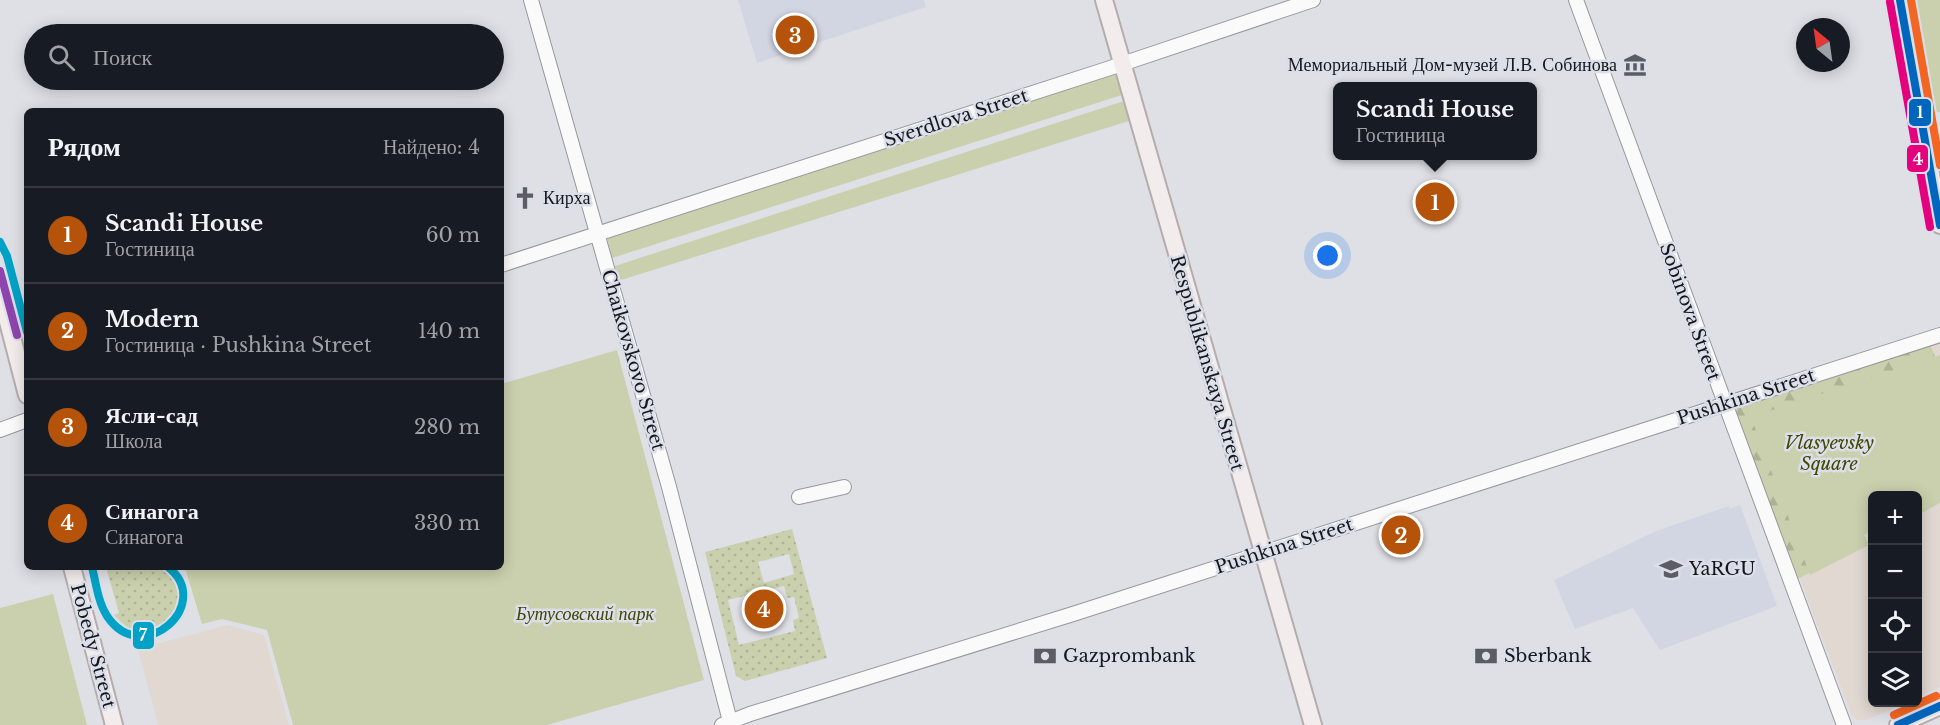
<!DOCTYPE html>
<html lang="ru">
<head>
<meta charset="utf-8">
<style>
  body { margin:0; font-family:"Libre Baskerville",serif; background:#242831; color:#f1f3f6 }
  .controls { position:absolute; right:18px; bottom:18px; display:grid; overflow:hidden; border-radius:9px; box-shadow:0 3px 15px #0003 }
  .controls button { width:54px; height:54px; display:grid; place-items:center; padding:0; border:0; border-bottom:2px solid #363941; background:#171b24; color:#f1f3f6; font:30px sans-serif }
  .compass { position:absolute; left:1796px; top:18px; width:54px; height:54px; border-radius:50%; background:#171b24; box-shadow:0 3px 15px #0003; rotate:331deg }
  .you { position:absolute; left:1328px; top:256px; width:21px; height:21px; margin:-15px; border:4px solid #fff; border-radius:50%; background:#1a73e8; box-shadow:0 0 0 9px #1a73e833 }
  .badge { display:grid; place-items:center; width:39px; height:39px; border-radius:50%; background:#b45309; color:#fff; font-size:20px; font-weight:700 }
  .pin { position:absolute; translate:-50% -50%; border:3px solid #fff; box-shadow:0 2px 6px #0006 }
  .popup { position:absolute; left:1333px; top:82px; width:204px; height:78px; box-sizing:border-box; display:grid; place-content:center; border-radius:9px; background:#171b24; filter:drop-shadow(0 2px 4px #0005); font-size:20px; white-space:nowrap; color:#9ea1a6 }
  .popup b { font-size:22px; color:#f1f3f6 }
  .popup::after { content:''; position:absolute; left:50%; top:100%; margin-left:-12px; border:12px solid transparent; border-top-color:#171b24 }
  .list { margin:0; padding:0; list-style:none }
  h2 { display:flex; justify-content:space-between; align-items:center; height:78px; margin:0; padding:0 24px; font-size:26px }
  h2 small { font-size:20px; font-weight:400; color:#9ea1a6 }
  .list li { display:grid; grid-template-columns:39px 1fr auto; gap:18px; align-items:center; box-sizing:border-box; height:96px; padding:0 24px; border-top:2px solid #363941 }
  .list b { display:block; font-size:22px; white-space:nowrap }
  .list p { margin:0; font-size:20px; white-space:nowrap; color:#9ea1a6 }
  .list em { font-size:20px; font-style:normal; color:#9ea1a6 }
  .icon { flex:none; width:33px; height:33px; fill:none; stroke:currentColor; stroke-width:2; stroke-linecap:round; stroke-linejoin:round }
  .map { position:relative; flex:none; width:1940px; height:725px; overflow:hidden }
  .search { position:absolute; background:#171b24; box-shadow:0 3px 15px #0003; left:24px; top:24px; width:480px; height:66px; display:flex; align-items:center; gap:15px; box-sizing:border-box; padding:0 21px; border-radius:33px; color:#9ea1a6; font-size:22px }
  .panel { position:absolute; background:#171b24; box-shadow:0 3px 15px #0003; left:24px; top:108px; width:480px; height:462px; border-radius:9px }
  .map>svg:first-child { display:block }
  .commercial { fill:#e0d8d1 }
  .built { fill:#d2d6e3 }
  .grass { fill:url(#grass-dots); fill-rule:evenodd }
  .forest { fill:url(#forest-firs) }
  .green { fill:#cad0ad }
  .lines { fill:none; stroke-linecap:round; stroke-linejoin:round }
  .minor-casing { stroke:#96989c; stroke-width:16 }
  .major-casing { stroke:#b6acad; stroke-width:20 }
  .minor { stroke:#fafafb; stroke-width:14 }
  .major { stroke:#f2edec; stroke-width:16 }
  .bus-1-casing { stroke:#dbdfea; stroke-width:12 }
  .bus-2-casing { stroke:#dbdfea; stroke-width:12 }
  .bus-3-casing { stroke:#dbdfea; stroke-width:12 }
  .bus-1 { stroke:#0065bd; stroke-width:8 }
  .bus-2 { stroke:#e5007d; stroke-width:8 }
  .bus-3 { stroke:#f26522; stroke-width:8 }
  .tram-1-casing { stroke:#dbdfea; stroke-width:12 }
  .tram-2-casing { stroke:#dbdfea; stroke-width:12 }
  .tram-1 { stroke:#01a2c5; stroke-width:8 }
  .tram-2 { stroke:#8e44ad; stroke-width:8 }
  .labels { text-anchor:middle; stroke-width:5; stroke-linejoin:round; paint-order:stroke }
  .poi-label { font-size:18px; fill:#16171b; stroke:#dbdfea; text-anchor:start }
  .street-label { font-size:18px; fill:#16171b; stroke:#dbdfea }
  .park-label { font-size:18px; font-style:italic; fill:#424600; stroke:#dbdfea }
  .line-badge { stroke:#dbdfea; stroke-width:2 }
  .badge-label { font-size:16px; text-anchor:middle; font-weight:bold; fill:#fff }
</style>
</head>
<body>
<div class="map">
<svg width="1940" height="725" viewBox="0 0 1940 725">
  <defs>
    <pattern id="grass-dots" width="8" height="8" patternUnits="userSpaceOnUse" patternTransform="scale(1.5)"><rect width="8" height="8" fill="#cad0ad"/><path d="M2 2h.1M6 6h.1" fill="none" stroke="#adb294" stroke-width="1.8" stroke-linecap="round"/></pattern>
    <pattern id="forest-firs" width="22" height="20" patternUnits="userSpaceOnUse" patternTransform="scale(1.5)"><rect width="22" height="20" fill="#cad0ad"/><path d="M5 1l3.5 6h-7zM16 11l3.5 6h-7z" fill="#adb294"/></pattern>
  </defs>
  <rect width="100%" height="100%" fill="#dee0e6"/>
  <g class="commercial">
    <path d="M1940,343V355L1751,417L1857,549L1868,545L1863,535L1872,530V702L1906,703L1866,720H1857L1851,714L1742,425L1749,405Z"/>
    <path d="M1940,503V687L1918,697V515Z"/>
    <path d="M227,625L264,635L289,725H158L138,649Z"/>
  </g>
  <g class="built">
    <path d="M738,0H924L926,7L757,63Z"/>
    <path d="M1740,505L1777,606L1660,650L1633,608L1575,629L1554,580L1656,531L1729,506L1730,509Z"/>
  </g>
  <g class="grass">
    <path d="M792,529L827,658L745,681L736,676L705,552ZM789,554L794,574L764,583L758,562ZM784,586L787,598L794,597L799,618L793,620L795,631L739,645L728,600Z"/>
    <path d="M106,567H165C207,598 156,664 114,615L119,613Z"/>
  </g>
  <path class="forest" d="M1928,340L1940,368L1918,496H1872L1860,534L1864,543L1794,581L1728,405Z"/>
  <g class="green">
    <path d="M1906,0H1940V112L1925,115Z"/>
    <path d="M1120,71L1125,94L612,258L607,237Z"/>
    <path d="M1127,100L1132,120L618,281L615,266Z"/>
    <path d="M617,350L704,680L547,725H293L267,630L222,619L202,624L186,571L181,567H501V384Z"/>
    <path d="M1940,355V503L1918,515V496H1872V530L1864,535L1869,545L1810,575L1751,417Z"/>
    <path d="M53,594L87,725H0V608Z"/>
  </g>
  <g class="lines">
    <g class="minor-casing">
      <g id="minor">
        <path d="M531,0L669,487L731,725"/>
        <path d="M1576,0L1844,725"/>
        <path d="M501,265L1107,69L1313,0"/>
        <path d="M0,430L27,420"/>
        <path d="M799,497L844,487"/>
        <path d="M722,725L750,714L1073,614L1940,335"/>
      </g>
    </g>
    <g class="major-casing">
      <g id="major">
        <path d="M1104,0L1313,725"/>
        <path d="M1900,0L1940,225"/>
        <path d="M0,291L27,395"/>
        <path d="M72,567L114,725"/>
        <path d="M1898,725L1940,706"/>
      </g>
    </g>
    <use href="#minor" class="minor"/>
    <use href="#major" class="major"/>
    <g class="bus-1-casing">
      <g id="bus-1">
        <path d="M1900,0L1940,225"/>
        <path d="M1898,725L1940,706"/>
      </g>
    </g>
    <g class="bus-2-casing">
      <path id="bus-2" d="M1890,2L1930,227"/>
    </g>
    <g class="bus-3-casing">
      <g id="bus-3">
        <path d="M1911,0L1940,165"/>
        <path d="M1894,715L1936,696"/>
      </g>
    </g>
    <use href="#bus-1" class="bus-1"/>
    <use href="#bus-2" class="bus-2"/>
    <use href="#bus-3" class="bus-3"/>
    <g class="tram-1-casing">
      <g id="tram-1">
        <path d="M0,242L7,256L27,332"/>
        <path d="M92,567C96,583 98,602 107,616C142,669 215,604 168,567"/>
      </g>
    </g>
    <g class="tram-2-casing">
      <path id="tram-2" d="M0,271L17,335"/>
    </g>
    <use href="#tram-1" class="tram-1"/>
    <use href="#tram-2" class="tram-2"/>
  </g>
  <defs>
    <g id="museum-bare" transform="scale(1.8)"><path d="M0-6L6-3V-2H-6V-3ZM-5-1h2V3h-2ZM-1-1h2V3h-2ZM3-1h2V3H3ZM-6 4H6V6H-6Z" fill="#5c5d62" stroke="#dbdfea" stroke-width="2.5" paint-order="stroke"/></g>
    <g id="church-bare" transform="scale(1.8)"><path d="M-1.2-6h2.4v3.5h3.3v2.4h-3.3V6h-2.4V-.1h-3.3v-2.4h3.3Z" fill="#5c5d62" stroke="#dbdfea" stroke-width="2.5" paint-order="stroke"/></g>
    <g id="university-bare" transform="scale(1.8)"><path d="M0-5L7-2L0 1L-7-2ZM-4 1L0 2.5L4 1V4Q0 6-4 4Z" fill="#5c5d62" stroke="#dbdfea" stroke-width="2.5" paint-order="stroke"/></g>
    <g id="bank-bare" transform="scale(1.8)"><path d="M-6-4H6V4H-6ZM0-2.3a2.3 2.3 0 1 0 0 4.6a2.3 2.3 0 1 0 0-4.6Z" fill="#5c5d62" stroke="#dbdfea" stroke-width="2.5" paint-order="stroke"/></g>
  </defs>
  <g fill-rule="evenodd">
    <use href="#museum-bare" x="1635" y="65"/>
    <use href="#church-bare" x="525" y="198"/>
    <use href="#university-bare" x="1671" y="569"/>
    <use href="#bank-bare" x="1045" y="656"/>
    <use href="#bank-bare" x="1486" y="656"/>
  </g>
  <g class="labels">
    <g class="poi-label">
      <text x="1617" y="71" text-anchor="end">Мемориальный Дом-музей Л.В. Собинова</text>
      <text x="543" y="204">Кирха</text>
      <text x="1689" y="575">YaRGU</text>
      <text x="1063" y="662">Gazprombank</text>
      <text x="1504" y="662">Sberbank</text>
    </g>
    <g class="street-label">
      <text transform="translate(956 118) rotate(-18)" y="6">Sverdlova Street</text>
      <text transform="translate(1690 312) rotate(70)" y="6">Sobinova Street</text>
      <text transform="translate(633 360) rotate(74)" y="6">Chaikovskovo Street</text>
      <text transform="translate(1207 363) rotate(74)" y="6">Respublikanskaya Street</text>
      <text transform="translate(1746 397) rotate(-18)" y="6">Pushkina Street</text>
      <text transform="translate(1284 546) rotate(-18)" y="6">Pushkina Street</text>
      <text transform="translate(93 646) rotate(75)" y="6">Pobedy Street</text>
    </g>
    <g class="park-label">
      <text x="1829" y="449">Vlasyevsky<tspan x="1829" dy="21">Square</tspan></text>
      <text x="585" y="620">Бутусовский парк</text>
    </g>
  </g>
  <g class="line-badge">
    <rect x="1908" y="98" width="24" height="29" rx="6" fill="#0065bd"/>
    <rect x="1906" y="144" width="23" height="29" rx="6" fill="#e5007d"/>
    <rect x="132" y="621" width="23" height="29" rx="6" fill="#01a2c5"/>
  </g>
  <g class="badge-label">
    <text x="1920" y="118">1</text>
    <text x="1918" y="165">4</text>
    <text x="143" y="641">7</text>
  </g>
</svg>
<div class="controls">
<button>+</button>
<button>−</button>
<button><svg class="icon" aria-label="locate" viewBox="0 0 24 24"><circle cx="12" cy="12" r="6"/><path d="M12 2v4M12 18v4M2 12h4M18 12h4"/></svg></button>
<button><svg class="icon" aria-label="layers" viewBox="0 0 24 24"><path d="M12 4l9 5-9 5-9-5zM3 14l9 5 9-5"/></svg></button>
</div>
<svg class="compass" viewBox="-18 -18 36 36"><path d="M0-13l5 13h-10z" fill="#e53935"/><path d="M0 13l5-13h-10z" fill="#9ea1a6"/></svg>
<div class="you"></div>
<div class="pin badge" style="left:1435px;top:202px">1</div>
<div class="popup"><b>Scandi House</b>Гостиница</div>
<div class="pin badge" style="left:1401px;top:535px">2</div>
<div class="pin badge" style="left:795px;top:35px">3</div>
<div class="pin badge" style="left:764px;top:609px">4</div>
<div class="search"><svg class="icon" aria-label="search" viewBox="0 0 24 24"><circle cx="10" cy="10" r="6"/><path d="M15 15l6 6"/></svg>Поиск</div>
<section class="panel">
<h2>Рядом<small>Найдено: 4</small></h2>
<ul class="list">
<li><span class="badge">1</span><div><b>Scandi House</b><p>Гостиница</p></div><em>60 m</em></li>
<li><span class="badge">2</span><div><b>Modern</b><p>Гостиница · Pushkina Street</p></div><em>140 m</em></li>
<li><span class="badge">3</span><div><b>Ясли-сад</b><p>Школа</p></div><em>280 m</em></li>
<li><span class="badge">4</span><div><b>Синагога</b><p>Синагога</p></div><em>330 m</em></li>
</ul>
</section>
</div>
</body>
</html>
